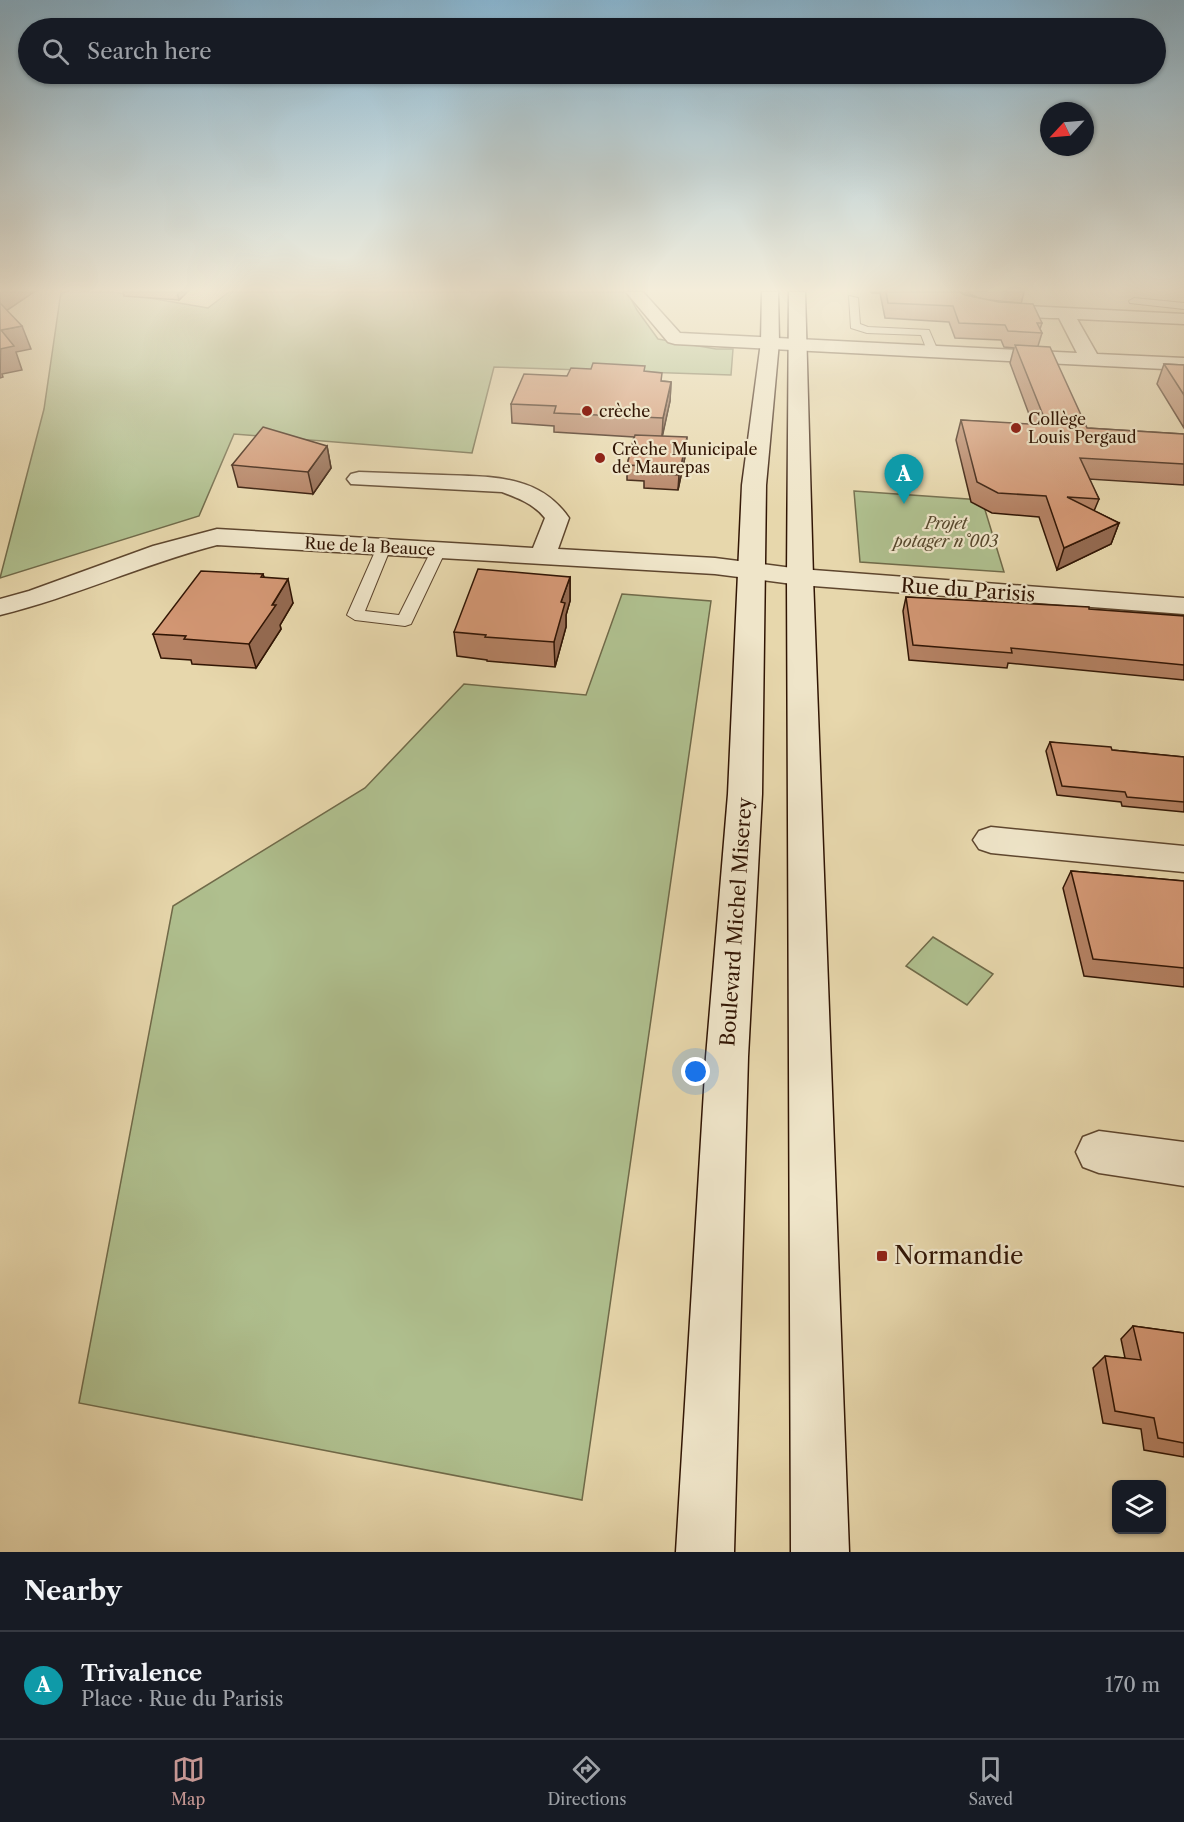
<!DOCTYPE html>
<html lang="en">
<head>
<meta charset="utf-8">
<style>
  body { margin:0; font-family:"Libre Caslon Text",serif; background:#242831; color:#f1f3f6 }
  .controls { position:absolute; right:18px; bottom:18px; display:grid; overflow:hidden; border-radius:9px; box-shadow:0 2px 4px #0004 }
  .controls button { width:54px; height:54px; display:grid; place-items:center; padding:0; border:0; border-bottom:2px solid #363941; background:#171b24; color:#f1f3f6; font:30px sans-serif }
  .compass { position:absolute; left:1040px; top:102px; width:54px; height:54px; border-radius:50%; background:#171b24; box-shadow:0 2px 4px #0004; rotate:244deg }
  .you { position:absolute; left:696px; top:1072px; width:21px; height:21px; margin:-15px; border:4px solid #fff; border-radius:50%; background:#1a73e8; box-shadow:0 0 0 9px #1a73e833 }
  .badge { display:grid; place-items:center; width:39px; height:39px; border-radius:50%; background:#c59692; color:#fff; font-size:20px; font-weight:700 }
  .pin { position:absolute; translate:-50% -50px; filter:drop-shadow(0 2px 3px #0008) }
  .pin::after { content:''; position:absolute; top:32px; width:21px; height:18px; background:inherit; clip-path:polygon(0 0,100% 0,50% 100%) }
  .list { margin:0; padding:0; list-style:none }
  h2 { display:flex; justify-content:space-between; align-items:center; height:78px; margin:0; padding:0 24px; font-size:26px }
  h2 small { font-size:20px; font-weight:400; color:#9ea1a6 }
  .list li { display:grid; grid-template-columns:39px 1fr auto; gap:18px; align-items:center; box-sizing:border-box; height:108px; padding:0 24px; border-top:2px solid #363941 }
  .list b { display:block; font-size:22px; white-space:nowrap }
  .list p { margin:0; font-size:20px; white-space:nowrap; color:#9ea1a6 }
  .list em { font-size:20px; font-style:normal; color:#9ea1a6 }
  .icon { flex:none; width:33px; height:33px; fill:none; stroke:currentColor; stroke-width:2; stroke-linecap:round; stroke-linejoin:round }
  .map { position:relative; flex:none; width:1184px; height:1552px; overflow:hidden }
  .search { position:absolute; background:#171b24; box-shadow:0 2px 4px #0004; left:18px; right:18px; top:18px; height:66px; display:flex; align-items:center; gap:15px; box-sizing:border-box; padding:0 21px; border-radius:33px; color:#9ea1a6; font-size:22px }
  .sheet { height:186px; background:#171b24 }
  nav { display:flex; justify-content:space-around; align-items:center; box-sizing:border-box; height:84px; border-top:2px solid #363941; background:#171b24; font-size:16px; color:#9ea1a6 }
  nav a { display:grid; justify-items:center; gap:3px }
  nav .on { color:#c59692 }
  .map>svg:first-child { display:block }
  .green { fill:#afbf8e; stroke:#706a49; stroke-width:1.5 }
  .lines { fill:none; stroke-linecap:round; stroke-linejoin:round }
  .lane-casing { stroke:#5e462e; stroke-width:2 }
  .street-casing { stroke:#5e462e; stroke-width:3 }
  .secondary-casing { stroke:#311504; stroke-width:3 }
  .lane { fill:#efe5c9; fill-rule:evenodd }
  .street { fill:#efe5c9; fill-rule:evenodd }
  .secondary { fill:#efe5c9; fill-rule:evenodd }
  .wall { fill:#b58264; stroke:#311504; stroke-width:1.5; fill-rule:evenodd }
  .shaded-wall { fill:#946a51; stroke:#311504; stroke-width:1.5 }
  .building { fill:#d39774; stroke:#311504; stroke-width:1.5 }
  .poi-dot { fill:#8f2418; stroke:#efe5c9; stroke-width:2 }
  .labels { text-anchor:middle; stroke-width:4.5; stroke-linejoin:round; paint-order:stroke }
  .far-poi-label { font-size:16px; fill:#311504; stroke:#efe5c9; text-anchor:start }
  .far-park-label { font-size:16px; font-style:italic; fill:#57482d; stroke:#efe5c9 }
  .far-street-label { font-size:16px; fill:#311504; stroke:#efe5c9 }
  .street-label { font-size:20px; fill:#311504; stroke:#efe5c9 }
  .near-poi-label { font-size:24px; fill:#311504; stroke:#efe5c9; text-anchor:start }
</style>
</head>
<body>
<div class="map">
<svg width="1184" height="1552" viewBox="0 0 1184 1552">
  <rect width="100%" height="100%" fill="#e7d7ac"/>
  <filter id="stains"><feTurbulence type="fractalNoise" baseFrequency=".00333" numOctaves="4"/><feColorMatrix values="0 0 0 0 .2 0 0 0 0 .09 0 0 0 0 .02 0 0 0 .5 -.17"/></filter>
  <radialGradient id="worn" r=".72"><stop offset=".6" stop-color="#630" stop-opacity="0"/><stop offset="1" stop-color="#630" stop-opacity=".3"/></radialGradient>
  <g class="green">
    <path d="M61,292H114L208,308L229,292H627L637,310L658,339L716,349H733L731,375L494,367L472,453L234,434L199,516L0,578L44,409Z"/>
    <path d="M854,491L982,500L1004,572L860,562Z"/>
    <path d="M622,594L711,601L582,1500L79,1403L173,906L365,788L464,684L586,695Z"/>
    <path d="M933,937L993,974L967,1005L906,966Z"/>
  </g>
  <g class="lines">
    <g class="lane-casing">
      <g id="lane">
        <path d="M849,296L858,298L860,324L868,327L929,330L938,351L932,354L928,353L921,335L867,333L851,328Z"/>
        <path d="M1134,298L1184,303V309L1130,303L1129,301Z"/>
        <path d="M384,543L391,547L365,611L399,615L433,547L438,545L446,550L411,624L405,626L355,620L347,615L377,547Z"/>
      </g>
    </g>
    <g class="street-casing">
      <g id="street">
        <path d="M626,292H643L680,333L1077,353L1059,318C1028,317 960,319 940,292H960L980,301L1004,305L1184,314V324L1077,319L1097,354L1184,358V370L675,344L668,342Z"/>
        <path d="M359,472C387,473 415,474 443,475C491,477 539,474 569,518L558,549L715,558L800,569L1184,598V614L800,585L715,574L217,545C143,564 74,597 0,615V599L29,591L153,546L217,529L533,548L545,518C534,504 518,498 502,492L351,484L347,479L351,474Z"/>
        <path d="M991,827L1184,846V872L991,853L979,849L973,840L979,831Z"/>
        <path d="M1099,1131L1184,1142V1186L1099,1173L1083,1167L1076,1152L1083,1137Z"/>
      </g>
    </g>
    <g class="secondary-casing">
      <g id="secondary">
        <path d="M762,292H778L779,342L766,485L762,794L748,1057L734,1552H676L706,1057L728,794L742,485L761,342Z"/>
        <path d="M789,292H805L813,577L849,1552H791L787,577Z"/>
      </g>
    </g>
    <use href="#lane" class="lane"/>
    <use href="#street" class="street"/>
    <use href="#secondary" class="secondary"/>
  </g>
  <g class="wall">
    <path d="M123,292H187L179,300L124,296Z"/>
    <path d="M871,292H960L965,295L977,297L965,292H1024L1021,304L1042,323L1040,329L1042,333L1038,346L1087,428L1184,434V485L1089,479L1099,499L1094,511L1119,523L1111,544L1057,570L1039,517L992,513L971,502L956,440L961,420L1033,425L1010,363L1014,348L1004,347L1001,340L955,338L949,322L885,318L880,293H872ZM989,300L1020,303L999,302Z"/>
    <path d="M1164,364L1184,365V428L1157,384Z"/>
    <path d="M645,372L662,381L671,382L670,401L662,436L686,452L678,490L644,488V481L627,480V465L634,437L554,432V426L512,423L511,404L567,376Z"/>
    <path d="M327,446L331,468L313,494L238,487L232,465Z"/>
    <path d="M263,574L264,577L293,603L280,625L281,629L256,668L192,664L191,660L161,658L153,634Z"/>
    <path d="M570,577V601L566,615V627L555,667L487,661V660L457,656L454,632Z"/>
    <path d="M906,597L1184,616V680L1008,663L1007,668L909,660L903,611Z"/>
    <path d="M1050,742L1112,750L1184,757V812L1122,806L1121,802L1057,795L1046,751Z"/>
    <path d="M1071,871L1184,881V987L1084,976L1063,888Z"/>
    <path d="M1133,1326L1184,1333V1457L1144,1450L1141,1429L1103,1423L1093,1368L1105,1356L1125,1358L1121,1339Z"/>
  </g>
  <g class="shaded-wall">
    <path d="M0,292H34L0,315Z"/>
    <path d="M177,292H187L179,300Z"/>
    <path d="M22,326L31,349L16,352L22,370L2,374L3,377L0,378L1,330Z"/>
    <path d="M671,382L670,401L662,438L663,418Z"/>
    <path d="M687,437L686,452L678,490L679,475Z"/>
    <path d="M327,446L331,468L313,494L308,472Z"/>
    <path d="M1119,523L1111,544L1057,570L1064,548Z"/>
    <path d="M570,577V601L566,615V627L555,667L554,642L561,602Z"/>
    <path d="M288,579L293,603L280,625L281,629L256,668L249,644Z"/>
  </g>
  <g class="building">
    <path d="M886,292H960L965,295L999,302L1033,304L1042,323H1037L1042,333L1008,331L1005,325L959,323L953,306L888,303Z"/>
    <path d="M0,303L22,326L1,330L14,346L0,349Z"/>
    <path d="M1015,345L1050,347L1087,428L1183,434H1184V464L1080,458L1099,499L1067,497L1119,523L1064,548L1046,496L998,493L977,482L961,420L1047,425Z"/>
    <path d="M593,363L645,366L644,371L662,373L661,381L671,382L663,418L554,413L556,406L511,404L524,374L567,376L571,368L591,369Z"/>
    <path d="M1164,364L1184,365V395Z"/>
    <path d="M263,427L327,446L308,472L232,465Z"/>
    <path d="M635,435L687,437L679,475L644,473L647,466L627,465Z"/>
    <path d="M478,569L570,577L561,602L565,603L554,642L485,637L486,635L454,632Z"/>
    <path d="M201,571L263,574L261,577L288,579L272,605H276L249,644L184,639L186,636L153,634Z"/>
    <path d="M906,597L1089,607V609L1184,616V665L1011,648L1012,653L913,645Z"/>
    <path d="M1050,742L1111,747L1112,750L1184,757V802L1127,797L1125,792L1062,786Z"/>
    <path d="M1071,871L1184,881V968L1093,959Z"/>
    <path d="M1133,1326L1184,1333V1443L1158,1438L1154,1418L1115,1411L1105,1356L1141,1360Z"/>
  </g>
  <linearGradient id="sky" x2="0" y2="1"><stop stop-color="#88b6d2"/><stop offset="0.57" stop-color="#f4edda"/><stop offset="1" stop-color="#f4edda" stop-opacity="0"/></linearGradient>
  <rect width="1184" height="509" fill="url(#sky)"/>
  <g class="poi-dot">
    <circle cx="587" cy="411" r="6"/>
    <circle cx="1016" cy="428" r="6"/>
    <circle cx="600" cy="458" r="6"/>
    <rect x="876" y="1250" width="12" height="12" rx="3"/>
  </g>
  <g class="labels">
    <g class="far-poi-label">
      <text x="599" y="417">crèche</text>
      <text x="1028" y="425">Collège<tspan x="1028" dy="18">Louis Pergaud</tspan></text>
      <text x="612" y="455">Crèche Municipale<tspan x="612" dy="18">de Maurepas</tspan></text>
    </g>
    <g class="far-park-label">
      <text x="946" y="529">Projet<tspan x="946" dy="18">potager n°003</tspan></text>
    </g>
    <g class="far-street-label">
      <text transform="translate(370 546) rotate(3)" y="6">Rue de la Beauce</text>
    </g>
    <g class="street-label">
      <text transform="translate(968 590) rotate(4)" y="7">Rue du Parisis</text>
      <text transform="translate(736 922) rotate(-86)" y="7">Boulevard Michel Miserey</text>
    </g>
    <g class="near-poi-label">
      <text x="894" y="1264">Normandie</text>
    </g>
  </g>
  <rect width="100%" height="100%" filter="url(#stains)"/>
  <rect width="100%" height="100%" fill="url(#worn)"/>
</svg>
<div class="controls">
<button><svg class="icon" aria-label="layers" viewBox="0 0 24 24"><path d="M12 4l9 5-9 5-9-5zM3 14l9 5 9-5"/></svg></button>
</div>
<svg class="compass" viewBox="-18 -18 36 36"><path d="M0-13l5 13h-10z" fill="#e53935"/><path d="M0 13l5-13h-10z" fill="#9ea1a6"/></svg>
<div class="you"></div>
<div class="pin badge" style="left:904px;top:504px;background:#0f9aa8">A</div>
<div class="search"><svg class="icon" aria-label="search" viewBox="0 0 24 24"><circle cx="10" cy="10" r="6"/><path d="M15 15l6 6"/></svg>Search here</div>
</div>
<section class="sheet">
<h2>Nearby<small></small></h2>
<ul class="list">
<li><span class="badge" style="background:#0f9aa8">A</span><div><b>Trivalence</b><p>Place · Rue du Parisis</p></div><em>170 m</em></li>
</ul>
</section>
<nav>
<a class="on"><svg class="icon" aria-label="map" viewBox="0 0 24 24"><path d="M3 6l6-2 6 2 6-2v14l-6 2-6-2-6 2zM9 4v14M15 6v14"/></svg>Map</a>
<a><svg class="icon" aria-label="directions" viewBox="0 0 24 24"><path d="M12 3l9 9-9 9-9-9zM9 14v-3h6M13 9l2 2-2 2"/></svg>Directions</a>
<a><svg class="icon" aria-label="saved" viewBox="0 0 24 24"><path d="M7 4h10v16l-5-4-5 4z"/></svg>Saved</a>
</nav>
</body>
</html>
